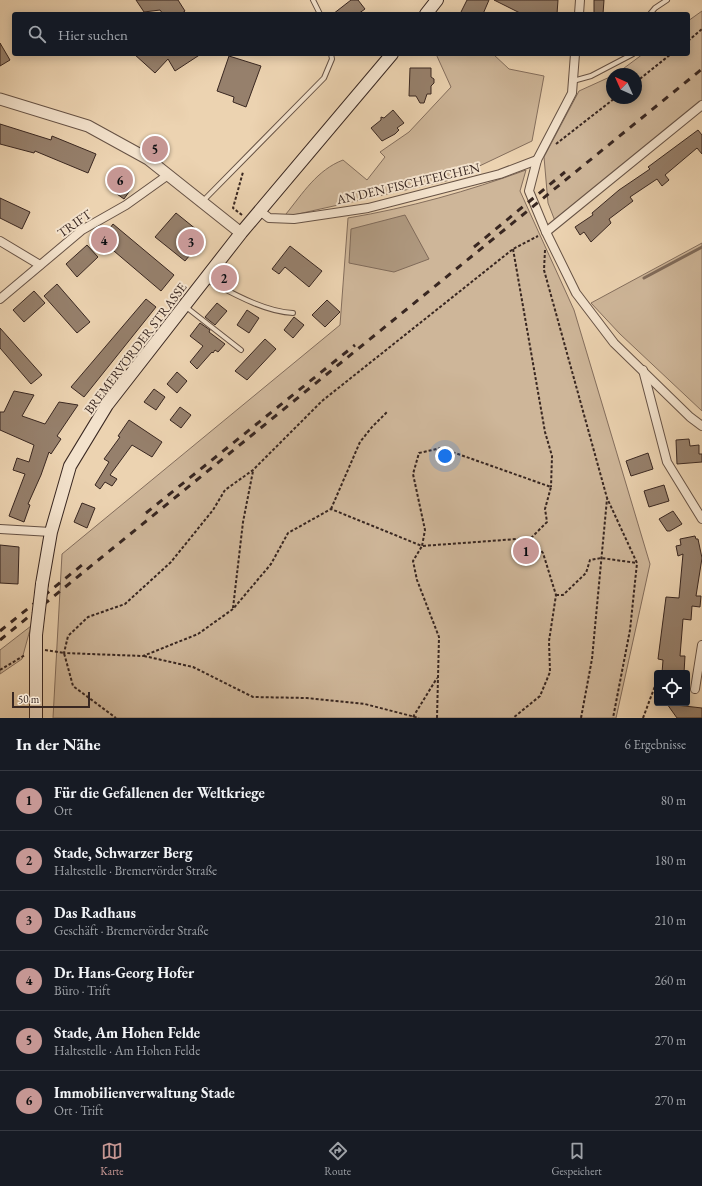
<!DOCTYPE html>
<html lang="de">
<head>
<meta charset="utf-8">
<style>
  body { margin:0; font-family:"EB Garamond",serif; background:#20242c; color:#f1f3f6 }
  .controls { position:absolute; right:12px; bottom:12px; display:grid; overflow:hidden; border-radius:4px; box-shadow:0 2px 10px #0003 }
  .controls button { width:36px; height:36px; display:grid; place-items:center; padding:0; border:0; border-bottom:1px solid #363941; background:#171b24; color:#f1f3f6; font:20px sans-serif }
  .compass { position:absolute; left:606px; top:68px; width:36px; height:36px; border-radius:50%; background:#171b24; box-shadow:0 2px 10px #0003; rotate:315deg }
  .scale { position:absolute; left:12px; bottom:10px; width:78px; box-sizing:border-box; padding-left:4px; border:2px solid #392721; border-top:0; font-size:11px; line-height:14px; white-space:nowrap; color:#392721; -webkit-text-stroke:3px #f3e2cc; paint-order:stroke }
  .you { position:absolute; left:445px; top:456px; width:14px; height:14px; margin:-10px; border:3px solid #fff; border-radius:50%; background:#1a73e8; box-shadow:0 0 0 6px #1a73e833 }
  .badge { display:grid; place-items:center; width:26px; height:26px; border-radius:50%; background:#c59692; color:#111; font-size:13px; font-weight:700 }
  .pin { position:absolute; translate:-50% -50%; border:2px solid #fff; box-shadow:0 1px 4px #0006 }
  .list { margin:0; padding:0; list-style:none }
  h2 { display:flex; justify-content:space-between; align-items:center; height:52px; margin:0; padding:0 16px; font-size:17px }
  h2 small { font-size:13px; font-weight:400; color:#9ea1a6 }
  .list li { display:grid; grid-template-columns:26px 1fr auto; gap:12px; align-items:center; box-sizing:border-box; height:60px; padding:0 16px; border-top:1px solid #363941 }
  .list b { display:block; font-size:15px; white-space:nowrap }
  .list p { margin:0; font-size:13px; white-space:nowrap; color:#9ea1a6 }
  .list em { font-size:13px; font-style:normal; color:#9ea1a6 }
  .icon { flex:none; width:22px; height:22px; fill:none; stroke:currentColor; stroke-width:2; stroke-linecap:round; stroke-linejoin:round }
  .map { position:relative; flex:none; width:702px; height:718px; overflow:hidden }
  .search { position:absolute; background:#171b24; box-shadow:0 2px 10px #0003; left:12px; right:12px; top:12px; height:44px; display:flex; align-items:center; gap:10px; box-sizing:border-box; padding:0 14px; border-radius:4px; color:#9ea1a6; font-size:15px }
  .sheet { height:412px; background:#171b24 }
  nav { display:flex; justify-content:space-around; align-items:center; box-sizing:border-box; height:56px; border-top:1px solid #363941; background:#171b24; font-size:11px; color:#9ea1a6 }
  nav a { display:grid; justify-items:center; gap:2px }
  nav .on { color:#c59692 }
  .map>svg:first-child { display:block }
  .green { fill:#ceb699; stroke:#846e5d }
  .water { fill:#af9980; stroke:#806b5a }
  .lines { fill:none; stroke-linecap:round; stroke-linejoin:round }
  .stream { stroke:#806b5a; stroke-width:3 }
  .building { fill:#96806c; stroke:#392721 }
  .service-casing { stroke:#665245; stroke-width:6 }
  .minor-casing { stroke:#665245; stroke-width:10 }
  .tertiary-casing { stroke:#665245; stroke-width:13 }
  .secondary-casing { stroke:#392721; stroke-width:14 }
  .path { stroke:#392721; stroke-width:2; stroke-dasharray:3 2; stroke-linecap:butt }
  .service { stroke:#f3e2cc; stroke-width:4 }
  .minor { stroke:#f3e2cc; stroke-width:8 }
  .tertiary { stroke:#f3e2cc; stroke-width:11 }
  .secondary { stroke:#f3e2cc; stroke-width:12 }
  .rail { stroke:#392721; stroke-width:3; stroke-dasharray:7 7; stroke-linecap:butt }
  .secondary-bridge-casing { stroke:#392721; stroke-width:14; stroke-linecap:butt }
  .secondary-bridge { stroke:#f3e2cc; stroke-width:12 }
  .labels { text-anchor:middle; stroke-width:4; stroke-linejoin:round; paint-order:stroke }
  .street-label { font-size:13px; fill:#392721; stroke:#f3e2cc }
</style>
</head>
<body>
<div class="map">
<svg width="702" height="718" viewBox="0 0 702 718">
  <rect width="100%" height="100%" fill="#ecd3b1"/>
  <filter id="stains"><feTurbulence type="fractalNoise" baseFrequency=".005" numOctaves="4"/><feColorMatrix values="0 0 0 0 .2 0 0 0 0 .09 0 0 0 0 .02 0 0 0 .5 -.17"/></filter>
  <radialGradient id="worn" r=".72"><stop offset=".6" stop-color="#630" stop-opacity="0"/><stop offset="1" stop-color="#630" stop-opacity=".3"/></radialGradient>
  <g class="green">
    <path d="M702,11V102L555,221L548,203L544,157L579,91L612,76V98H636V74H616L643,54H688V21Z"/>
    <path d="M436,54H493L509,69L544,76L532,141L450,180L289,216L286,214C303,193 317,170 343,160L367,180L385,157L380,152L409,132L451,87Z"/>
    <path d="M526,170L520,191L574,310L650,564L616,718H53L62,554L340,325L348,218C408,208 469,191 526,170Z"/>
    <path d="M702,243V411L620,334L591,303Z"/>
    <path d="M31,626L22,659L0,674V650Z"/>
  </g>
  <path class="water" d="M405,215L429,259L394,272L349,263L351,229Z"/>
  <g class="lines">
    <path class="stream" d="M644,278L702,247"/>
  </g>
  <g class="building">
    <path d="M136,0H178L185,11L181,14H163L160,10L144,12Z"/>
    <path d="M351,0H358L365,9L358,14H333Z"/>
    <path d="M467,0H489L483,14H460Z"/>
    <path d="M494,0H558L557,14H522Z"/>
    <path d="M594,0H604L603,14H594Z"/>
    <path d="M0,43L10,60L0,66Z"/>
    <path d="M134,54H201L175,71L168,59L155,73Z"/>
    <path d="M229,56L261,66L246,107L233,102L234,97L217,91Z"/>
    <path d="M410,68H431V77L434,79V83L431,86V94H427L424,103H420L416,96H409Z"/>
    <path d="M393,110L404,123L397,128L399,130L395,134L382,141L371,128L381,120V117L384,118Z"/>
    <path d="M0,124L51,140L52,136L96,154L88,173L35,151L34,153L0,144Z"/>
    <path d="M698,130L702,135V154L697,148L665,175L669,180L662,186L657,179L630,197L633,201L609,219L611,223L591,242L584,232L580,235L575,227L593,215L592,213L619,190L650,169L648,167Z"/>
    <path d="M120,167L132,175L125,185L131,189L124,199L107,187Z"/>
    <path d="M0,198L30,212L22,229L0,218Z"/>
    <path d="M176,213L202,234L193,247L195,249L185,261L155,237Z"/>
    <path d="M113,224L174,275L161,291L101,240Z"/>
    <path d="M87,245L98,257L77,277L66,264Z"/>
    <path d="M290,246L322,271L309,287L285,267L279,274L272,269Z"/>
    <path d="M57,284L90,322L77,333L44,296Z"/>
    <path d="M34,291L45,303L24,322L13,310Z"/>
    <path d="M146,299L156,307L84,397L71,387Z"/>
    <path d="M327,300L340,312L325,327L312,315Z"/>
    <path d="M217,303L227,311L215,325L205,317Z"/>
    <path d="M247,310L259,318L249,333L237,325Z"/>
    <path d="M294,317L304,325L293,338L284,330Z"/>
    <path d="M200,323L210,330L209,332L225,344L218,352L215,350L213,353L212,352L197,369L190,362L203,346L190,336Z"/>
    <path d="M0,328L42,375L31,384L0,348Z"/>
    <path d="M265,339L276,349L247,380L235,371Z"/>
    <path d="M177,372L187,381L177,393L167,384Z"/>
    <path d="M154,389L165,397L156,410L144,402Z"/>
    <path d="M14,391L34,395L22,416L45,424L59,402L78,405L57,436L61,439L51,454L49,452L41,475L28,504L30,505L24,522L9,516L25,474L13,470L17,458L29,462L34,445L0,430V412H4Z"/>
    <path d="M180,407L191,415L181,428L170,420Z"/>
    <path d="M129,420L162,442L152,457L132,445L110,475L117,479L112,486L105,482L100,489L95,485L109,462L104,459L120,437L118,436Z"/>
    <path d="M689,439L690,446L699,445V454H702V462L677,464L676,440Z"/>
    <path d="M648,453L653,469L631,476L626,461Z"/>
    <path d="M664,485L669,501L649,507L644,491Z"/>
    <path d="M82,503L95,508L87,528L74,522Z"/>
    <path d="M673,511L682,524L670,531H667L659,519Z"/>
    <path d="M695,536L696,539H698L702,558L696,596H701L700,607L692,606L691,620L683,619L680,656H685L684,673H662L663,660L658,659L666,597L679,598L683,554L678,556L676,546L681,545L680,539Z"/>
    <path d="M0,545L19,547L18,584L0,583Z"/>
    <path d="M667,704L702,708V718H677Z"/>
  </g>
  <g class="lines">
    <g class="service-casing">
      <g id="service">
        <path d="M313,0L320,14"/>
        <path d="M650,14L655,8L667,0"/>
        <path d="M573,81L591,76L633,54"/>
        <path d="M202,202L324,78L332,59L331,54"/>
        <path d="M207,280C232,293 265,312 293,313"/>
        <path d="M186,307L241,350"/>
      </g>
    </g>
    <g class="minor-casing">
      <g id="minor">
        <path d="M579,14L580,0"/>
        <path d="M575,54L572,93L537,160L529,191L546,232L576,293L614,343L690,417L702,426"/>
        <path d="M260,211L269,218L294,219L368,208L500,174L537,160"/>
        <path d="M546,232L702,105"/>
        <path d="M0,241L40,265"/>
        <path d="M0,299L82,230L126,205L168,175"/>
        <path d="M643,370L667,462L702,519"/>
        <path d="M0,529L51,532"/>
        <path d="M695,689L702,645"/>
      </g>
    </g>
    <g class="tertiary-casing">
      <path id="tertiary" d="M0,99L88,126L148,159L241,233"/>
    </g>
    <g class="secondary-casing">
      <g id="secondary">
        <path d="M426,14L437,0"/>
        <path d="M42,584L51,532L70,466L107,405L241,233L392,54"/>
        <path d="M36,718V635"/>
      </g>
    </g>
    <g class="path">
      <path d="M688,41L702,29"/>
      <path d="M636,82L671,54"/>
      <path d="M556,144L615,98"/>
      <path d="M242,215L233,208L243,172"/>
      <path d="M513,249L545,432L552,456L551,487"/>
      <path d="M545,250L544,270L607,498L637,563L630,630L613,718"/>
      <path d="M331,509L360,442L372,427L387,412"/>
      <path d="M531,538L547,522L545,509L551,487L441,448L419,453L413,474L425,530L422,546L331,509L288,533L271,564L233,609L198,634L143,656L64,653L68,636L88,617L125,604L171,562L213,510L225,490L253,470L322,401L513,249L538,236"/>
      <path d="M556,595H563L586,573L590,560L601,558L637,563"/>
      <path d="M233,608L243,522L253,471"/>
      <path d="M45,650L64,653L73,686L116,718"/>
      <path d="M144,656L193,667L253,697L307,698L365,704L419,718"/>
      <path d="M0,670L25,655"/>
      <path d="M413,717L437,678"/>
      <path d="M437,718L439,637L417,580L413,561L422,546L531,538L543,553L556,595L549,641L550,672L540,696L513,718"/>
      <path d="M581,718L592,659L607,499"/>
      <path d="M643,718L655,686H657"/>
    </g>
    <use href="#service" class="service"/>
    <use href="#minor" class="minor"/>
    <use href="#tertiary" class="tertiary"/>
    <use href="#secondary" class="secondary"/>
    <g class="rail">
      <path d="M474,247L565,172"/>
      <path d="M146,513L355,345"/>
      <path d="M0,631L87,561"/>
      <path d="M0,640L702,69"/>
    </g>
    <g class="secondary-bridge-casing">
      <path id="secondary-bridge" d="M36,635L42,584"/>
    </g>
    <use href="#secondary-bridge" class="secondary-bridge"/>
  </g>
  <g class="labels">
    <g class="street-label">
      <text transform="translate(408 183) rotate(-13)" y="5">AN DEN FISCHTEICHEN</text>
      <text transform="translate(74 223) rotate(-35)" y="5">TRIFT</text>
      <text transform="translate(135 348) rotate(-53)" y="5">BREMERVÖRDER STRASSE</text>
    </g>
  </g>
  <rect width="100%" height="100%" filter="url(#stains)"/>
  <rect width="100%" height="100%" fill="url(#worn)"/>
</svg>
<div class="controls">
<button><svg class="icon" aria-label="locate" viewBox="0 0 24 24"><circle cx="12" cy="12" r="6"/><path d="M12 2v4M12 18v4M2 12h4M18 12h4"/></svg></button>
</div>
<svg class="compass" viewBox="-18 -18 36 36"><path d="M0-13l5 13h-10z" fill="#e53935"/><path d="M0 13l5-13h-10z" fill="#9ea1a6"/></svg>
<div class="scale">50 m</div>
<div class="you"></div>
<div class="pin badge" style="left:526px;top:551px">1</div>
<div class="pin badge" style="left:224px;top:278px">2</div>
<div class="pin badge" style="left:191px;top:242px">3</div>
<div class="pin badge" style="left:104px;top:240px">4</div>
<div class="pin badge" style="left:155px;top:149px">5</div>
<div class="pin badge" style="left:120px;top:180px">6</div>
<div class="search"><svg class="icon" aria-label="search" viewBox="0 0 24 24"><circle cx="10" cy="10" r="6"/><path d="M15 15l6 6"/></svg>Hier suchen</div>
</div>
<section class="sheet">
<h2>In der Nähe<small>6 Ergebnisse</small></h2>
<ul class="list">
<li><span class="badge">1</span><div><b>Für die Gefallenen der Weltkriege</b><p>Ort</p></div><em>80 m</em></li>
<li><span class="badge">2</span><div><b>Stade, Schwarzer Berg</b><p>Haltestelle · Bremervörder Straße</p></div><em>180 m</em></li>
<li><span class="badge">3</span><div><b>Das Radhaus</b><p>Geschäft · Bremervörder Straße</p></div><em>210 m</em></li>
<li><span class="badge">4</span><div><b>Dr. Hans-Georg Hofer</b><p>Büro · Trift</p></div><em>260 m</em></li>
<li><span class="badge">5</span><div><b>Stade, Am Hohen Felde</b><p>Haltestelle · Am Hohen Felde</p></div><em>270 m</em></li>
<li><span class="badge">6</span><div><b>Immobilienverwaltung Stade</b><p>Ort · Trift</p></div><em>270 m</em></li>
</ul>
</section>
<nav>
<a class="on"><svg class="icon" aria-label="map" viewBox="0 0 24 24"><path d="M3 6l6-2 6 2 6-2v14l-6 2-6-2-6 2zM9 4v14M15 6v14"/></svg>Karte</a>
<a><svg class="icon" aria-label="directions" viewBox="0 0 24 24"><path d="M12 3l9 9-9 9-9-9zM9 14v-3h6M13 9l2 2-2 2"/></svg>Route</a>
<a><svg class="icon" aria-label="saved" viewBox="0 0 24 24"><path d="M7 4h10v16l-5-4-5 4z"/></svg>Gespeichert</a>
</nav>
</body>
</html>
